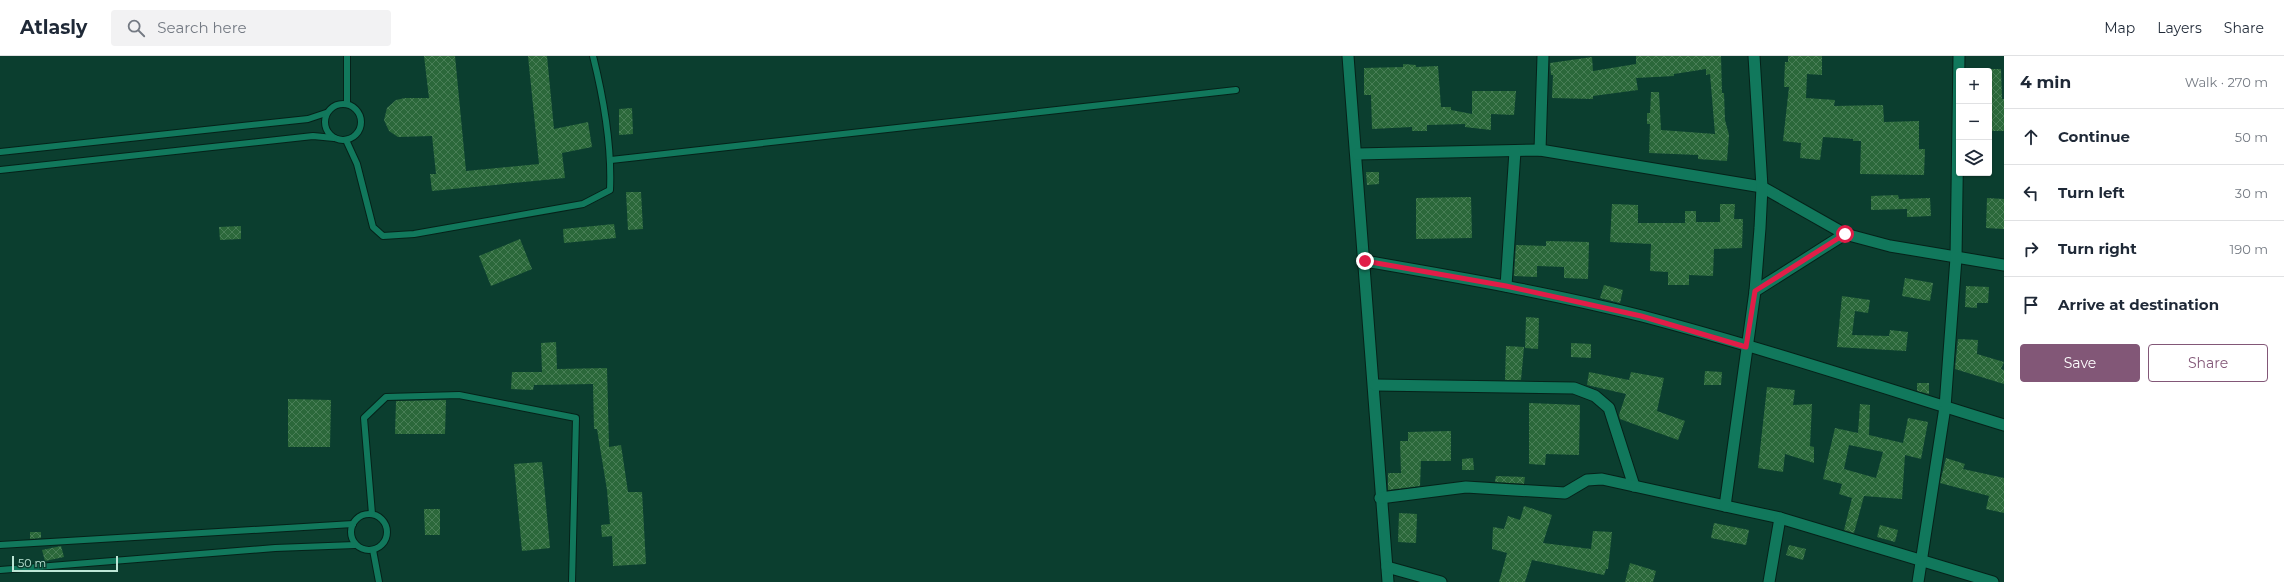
<!DOCTYPE html>
<html lang="en">
<head>
<meta charset="utf-8">
<style>
  body { margin:0; font-family:Montserrat,sans-serif; background:#f2f2f3; color:#1f2937 }
  .controls { position:absolute; right:12px; top:12px; display:grid; overflow:hidden; border-radius:4px; box-shadow:0 1px 3px #0004 }
  .controls button { width:36px; height:36px; display:grid; place-items:center; padding:0; border:0; border-bottom:1px solid #e0e1e3; background:#fff; color:#1f2937; font:20px sans-serif }
  .scale { position:absolute; left:12px; bottom:10px; width:106px; box-sizing:border-box; padding-left:4px; border:2px solid #bde6d6; border-top:0; font-size:11px; line-height:14px; white-space:nowrap; color:#bde6d6; -webkit-text-stroke:3px #0b3e2f; paint-order:stroke }
  .stop { position:absolute; width:12px; height:12px; margin:-9px; border:3px solid #e11d48; border-radius:50%; background:#fff }
  .stop.end { background:#e11d48; border-color:#fff; box-shadow:0 1px 4px #0008 }
  .list { margin:0; padding:0; list-style:none }
  h2 { display:flex; justify-content:space-between; align-items:center; height:52px; margin:0; padding:0 16px; font-size:17px }
  h2 small { font-size:13px; font-weight:400; color:#747a83 }
  .list li { display:grid; grid-template-columns:26px 1fr auto; gap:12px; align-items:center; box-sizing:border-box; height:56px; padding:0 16px; border-top:1px solid #e0e1e3 }
  .list b { display:block; font-size:15px; white-space:nowrap }
  .list em { font-size:13px; font-style:normal; color:#747a83 }
  .actions { display:flex; gap:8px; padding:12px 16px }
  .actions a { flex:1; padding:9px 0; border:1px solid #825777; border-radius:4px; text-align:center; font-size:14px; color:#825777 }
  .actions .main { background:#825777; color:#fff }
  .icon { flex:none; width:22px; height:22px; fill:none; stroke:currentColor; stroke-width:2; stroke-linecap:round; stroke-linejoin:round }
  .map { position:relative; flex:none; width:2004px; height:526px; overflow:hidden }
  header { display:flex; align-items:center; gap:24px; box-sizing:border-box; height:56px; padding:0 20px; background:#fff; border-bottom:1px solid #e0e1e3 }
  header strong { font-size:19px }
  nav { display:flex; gap:22px; margin-inline-start:auto; font-size:14px }
  .search { width:280px; height:36px; background:#f2f2f3; display:flex; align-items:center; gap:10px; box-sizing:border-box; padding:0 14px; border-radius:4px; color:#747a83; font-size:15px }
  main { display:flex }
  aside { flex:1; background:#fff }
  .map>svg:first-child { display:block }
  .building { fill:url(#building-cross-hatch); fill-rule:evenodd }
  .lines { fill:none; stroke-linecap:round; stroke-linejoin:round }
  .service-casing { stroke:#052219; stroke-width:8 }
  .minor-casing { stroke:#052219; stroke-width:13 }
  .service { stroke:#11785c; stroke-width:6 }
  .minor { stroke:#11785c; stroke-width:11 }
  .route { stroke:#e11d48; stroke-width:5 }
</style>
</head>
<body>
<header>
<strong>Atlasly</strong>
<div class="search"><svg class="icon" aria-label="search" viewBox="0 0 24 24"><circle cx="10" cy="10" r="6"/><path d="M15 15l6 6"/></svg>Search here</div>
<nav><a>Map</a><a>Layers</a><a>Share</a></nav>
</header>
<main>
<div class="map">
<svg width="2004" height="526" viewBox="0 0 2004 526">
  <defs>
    <pattern id="building-cross-hatch" width="8" height="8" patternUnits="userSpaceOnUse"><rect width="8" height="8" fill="#2b683a"/><path d="M0 0l8 8M0 8l8-8" fill="none" stroke="#487e56"/></pattern>
  </defs>
  <rect width="100%" height="100%" fill="#0b3e2f"/>
  <g class="building">
    <path d="M424,0H455L466,115L539,108L528,0H547L554,73L588,66L592,91L562,97L565,122L432,135L430,118H436L432,80L398,81L389,75L384,64L387,52L396,44L405,42H429Z"/>
    <path d="M1636,0H1721L1722,37H1724L1725,64L1729,79L1727,105L1698,103V99L1649,97L1650,68H1647V57H1650L1651,36H1659L1661,74L1715,78L1710,18L1706,19V13L1674,18V20L1636,22L1638,34L1593,40V43L1552,42L1553,19H1551L1550,7L1592,1L1593,15L1636,8Z"/>
    <path d="M1788,0H1822V19L1807,18L1806,42L1835,44L1834,50L1883,49L1884,66L1919,65V93H1925L1924,119L1860,118L1861,85H1853V83L1823,81L1820,104L1800,102L1801,87L1783,85L1789,31H1784L1785,6H1788Z"/>
    <path d="M1403,8L1416,9V11L1438,10L1441,51H1451V54L1472,58V35H1516L1514,59L1491,58V74L1465,71V68L1427,69V75H1412V71L1372,73L1371,39H1364V12L1403,11Z"/>
    <path d="M1989,13H2001L2002,43H2004V75H1989Z"/>
    <path d="M632,52L633,78L619,79V53Z"/>
    <path d="M1366,116H1379V128L1367,129Z"/>
    <path d="M626,136H641L643,173L628,174Z"/>
    <path d="M1898,139L1899,143L1930,142L1931,160L1907,161V153L1871,154V140Z"/>
    <path d="M1471,141L1472,182L1416,183V142Z"/>
    <path d="M1987,142L2004,143V173L1986,172Z"/>
    <path d="M1612,148L1638,149V167H1685V155H1696V166H1720V148H1735L1734,163H1743L1742,192L1714,193L1713,220L1689,219V229H1668V216L1650,215L1651,188L1610,186Z"/>
    <path d="M614,168L616,182L564,187L563,173Z"/>
    <path d="M241,170V183L220,184L219,171Z"/>
    <path d="M520,183L532,213L491,230L479,200Z"/>
    <path d="M1546,185L1589,186L1588,223L1564,222V211L1537,210V221L1514,220L1516,189L1546,190Z"/>
    <path d="M1905,222L1933,227L1930,245L1902,240Z"/>
    <path d="M1604,229L1623,234L1620,247L1600,242Z"/>
    <path d="M1966,230L1989,231L1988,247H1977V252L1965,251Z"/>
    <path d="M1842,240L1870,244L1868,257L1855,255L1852,279L1889,280L1890,274L1908,276L1906,295L1837,291Z"/>
    <path d="M1526,261L1539,262L1538,293L1525,292Z"/>
    <path d="M1958,283L1978,284L1977,298L2004,306L2001,313L2004,314V328L1955,313Z"/>
    <path d="M556,286L557,313L607,312L609,391L621,389L628,436H642L646,508L613,510L612,480L602,481L601,469L610,468L607,434L597,373H594L593,328L534,329L533,334L511,333L512,316H542L541,287Z"/>
    <path d="M1571,287L1591,288V302L1571,301Z"/>
    <path d="M1506,290L1524,291L1521,324H1505Z"/>
    <path d="M1705,315L1722,316L1721,329H1704Z"/>
    <path d="M1589,316L1629,324L1631,316L1664,322L1657,355L1685,365L1678,384L1620,363L1619,359L1626,338L1587,329Z"/>
    <path d="M1917,327H1929V338L1917,335Z"/>
    <path d="M1767,331L1795,334L1793,349L1812,348L1810,390L1814,391V407L1785,398L1783,416L1758,412Z"/>
    <path d="M288,343L331,344L330,391H288Z"/>
    <path d="M446,344L445,378H395L396,345Z"/>
    <path d="M1529,347L1580,349L1579,399L1546,398L1545,409L1529,408Z"/>
    <path d="M1860,348L1870,349L1869,379L1903,387L1908,362L1928,366L1921,403L1905,399L1902,443L1864,440L1854,477L1844,474L1852,442L1839,438L1842,428L1823,423L1835,372L1858,377ZM1849,389L1883,396L1876,422L1844,413Z"/>
    <path d="M1451,375V405H1421L1420,430L1388,434V417H1401L1400,385H1408V376Z"/>
    <path d="M1473,402L1474,414H1462V403Z"/>
    <path d="M1946,402L1965,408L1963,413L2004,422V457L1986,453L1989,440L1940,427Z"/>
    <path d="M542,406L550,492L522,495L514,408Z"/>
    <path d="M1496,420L1525,421L1524,428L1495,426Z"/>
    <path d="M1524,450L1552,459L1543,487L1591,493L1593,475L1612,476L1608,513H1606L1604,519L1532,504L1525,526H1499L1507,497L1492,493L1493,471L1504,473L1508,460L1520,464Z"/>
    <path d="M424,453H440V479H425Z"/>
    <path d="M1399,457L1417,458L1416,487L1398,486Z"/>
    <path d="M1714,467L1749,474L1746,489L1711,482Z"/>
    <path d="M1880,469L1898,474L1895,486L1877,481Z"/>
    <path d="M30,476H41V482L30,483Z"/>
    <path d="M1789,489L1806,493L1803,504L1786,499Z"/>
    <path d="M61,490L64,501L45,505L42,494Z"/>
    <path d="M1630,507L1656,515L1653,526H1625Z"/>
  </g>
  <g class="lines">
    <g class="service-casing">
      <g id="service">
        <path d="M347,0V48"/>
        <circle cx="343" cy="66" r="18"/>
        <path d="M346,84L357,108L373,171L383,180L414,178L583,148L610,134C612,89 604,44 593,0"/>
        <path d="M0,96L308,63L326,57"/>
        <path d="M611,104L1236,34"/>
        <path d="M0,114L313,80L334,82"/>
        <circle cx="369" cy="476" r="18"/>
        <path d="M372,458L364,362L386,341L459,339L576,362L572,526"/>
        <path d="M0,489L353,468"/>
        <path d="M373,494L379,526"/>
        <path d="M0,514L275,492L355,489"/>
      </g>
    </g>
    <g class="minor-casing">
      <g id="minor">
        <path d="M1348,0L1388,526"/>
        <path d="M1540,94L1543,0"/>
        <path d="M1357,98L1540,94L1762,131L1845,178L1890,190L2004,209"/>
        <path d="M1365,205C1457,221 1551,237 1642,260C1763,292 1884,332 2004,369"/>
        <path d="M1506,230L1515,95"/>
        <path d="M1755,235L1845,178"/>
        <path d="M1375,329L1574,332L1595,340L1609,352L1634,430"/>
        <path d="M1380,442L1466,431L1565,437L1587,424L1602,423L1780,462L1993,526"/>
        <path d="M1725,450L1755,235L1760,172L1762,131L1754,0"/>
        <path d="M1387,511L1441,526"/>
        <path d="M1769,526L1780,462"/>
        <path d="M1918,526L1945,351L1956,202L1959,0"/>
      </g>
    </g>
    <use href="#service" class="service"/>
    <use href="#minor" class="minor"/>
  </g>
  <g class="lines">
    <path class="route" d="M1365,205L1506,230L1641,260L1746,291L1755,235L1845,178"/>
  </g>
</svg>
<div class="controls">
<button>+</button>
<button>−</button>
<button><svg class="icon" aria-label="layers" viewBox="0 0 24 24"><path d="M12 4l9 5-9 5-9-5zM3 14l9 5 9-5"/></svg></button>
</div>
<div class="scale">50 m</div>
<div class="stop" style="left:1845px;top:178px"></div>
<div class="stop end" style="left:1365px;top:205px"></div>
</div>
<aside>
<h2>4 min<small>Walk · 270 m</small></h2>
<ul class="list">
<li><svg class="icon" aria-label="ahead" viewBox="0 0 24 24"><path d="M12 20V5M6 11l6-6 6 6"/></svg><div><b>Continue</b></div><em>50 m</em></li>
<li><svg class="icon" aria-label="left" viewBox="0 0 24 24"><path d="M17 20v-9H6M10 6l-5 5 5 5"/></svg><div><b>Turn left</b></div><em>30 m</em></li>
<li><svg class="icon" aria-label="right" viewBox="0 0 24 24"><path d="M7 20v-9h11M14 6l5 5-5 5"/></svg><div><b>Turn right</b></div><em>190 m</em></li>
<li><svg class="icon" aria-label="arrive" viewBox="0 0 24 24"><path d="M6 21V4h12l-3 4 3 4H6"/></svg><div><b>Arrive at destination</b></div></li>
</ul>
<div class="actions"><a class="main">Save</a><a>Share</a></div>
</aside>
</main>
</body>
</html>
